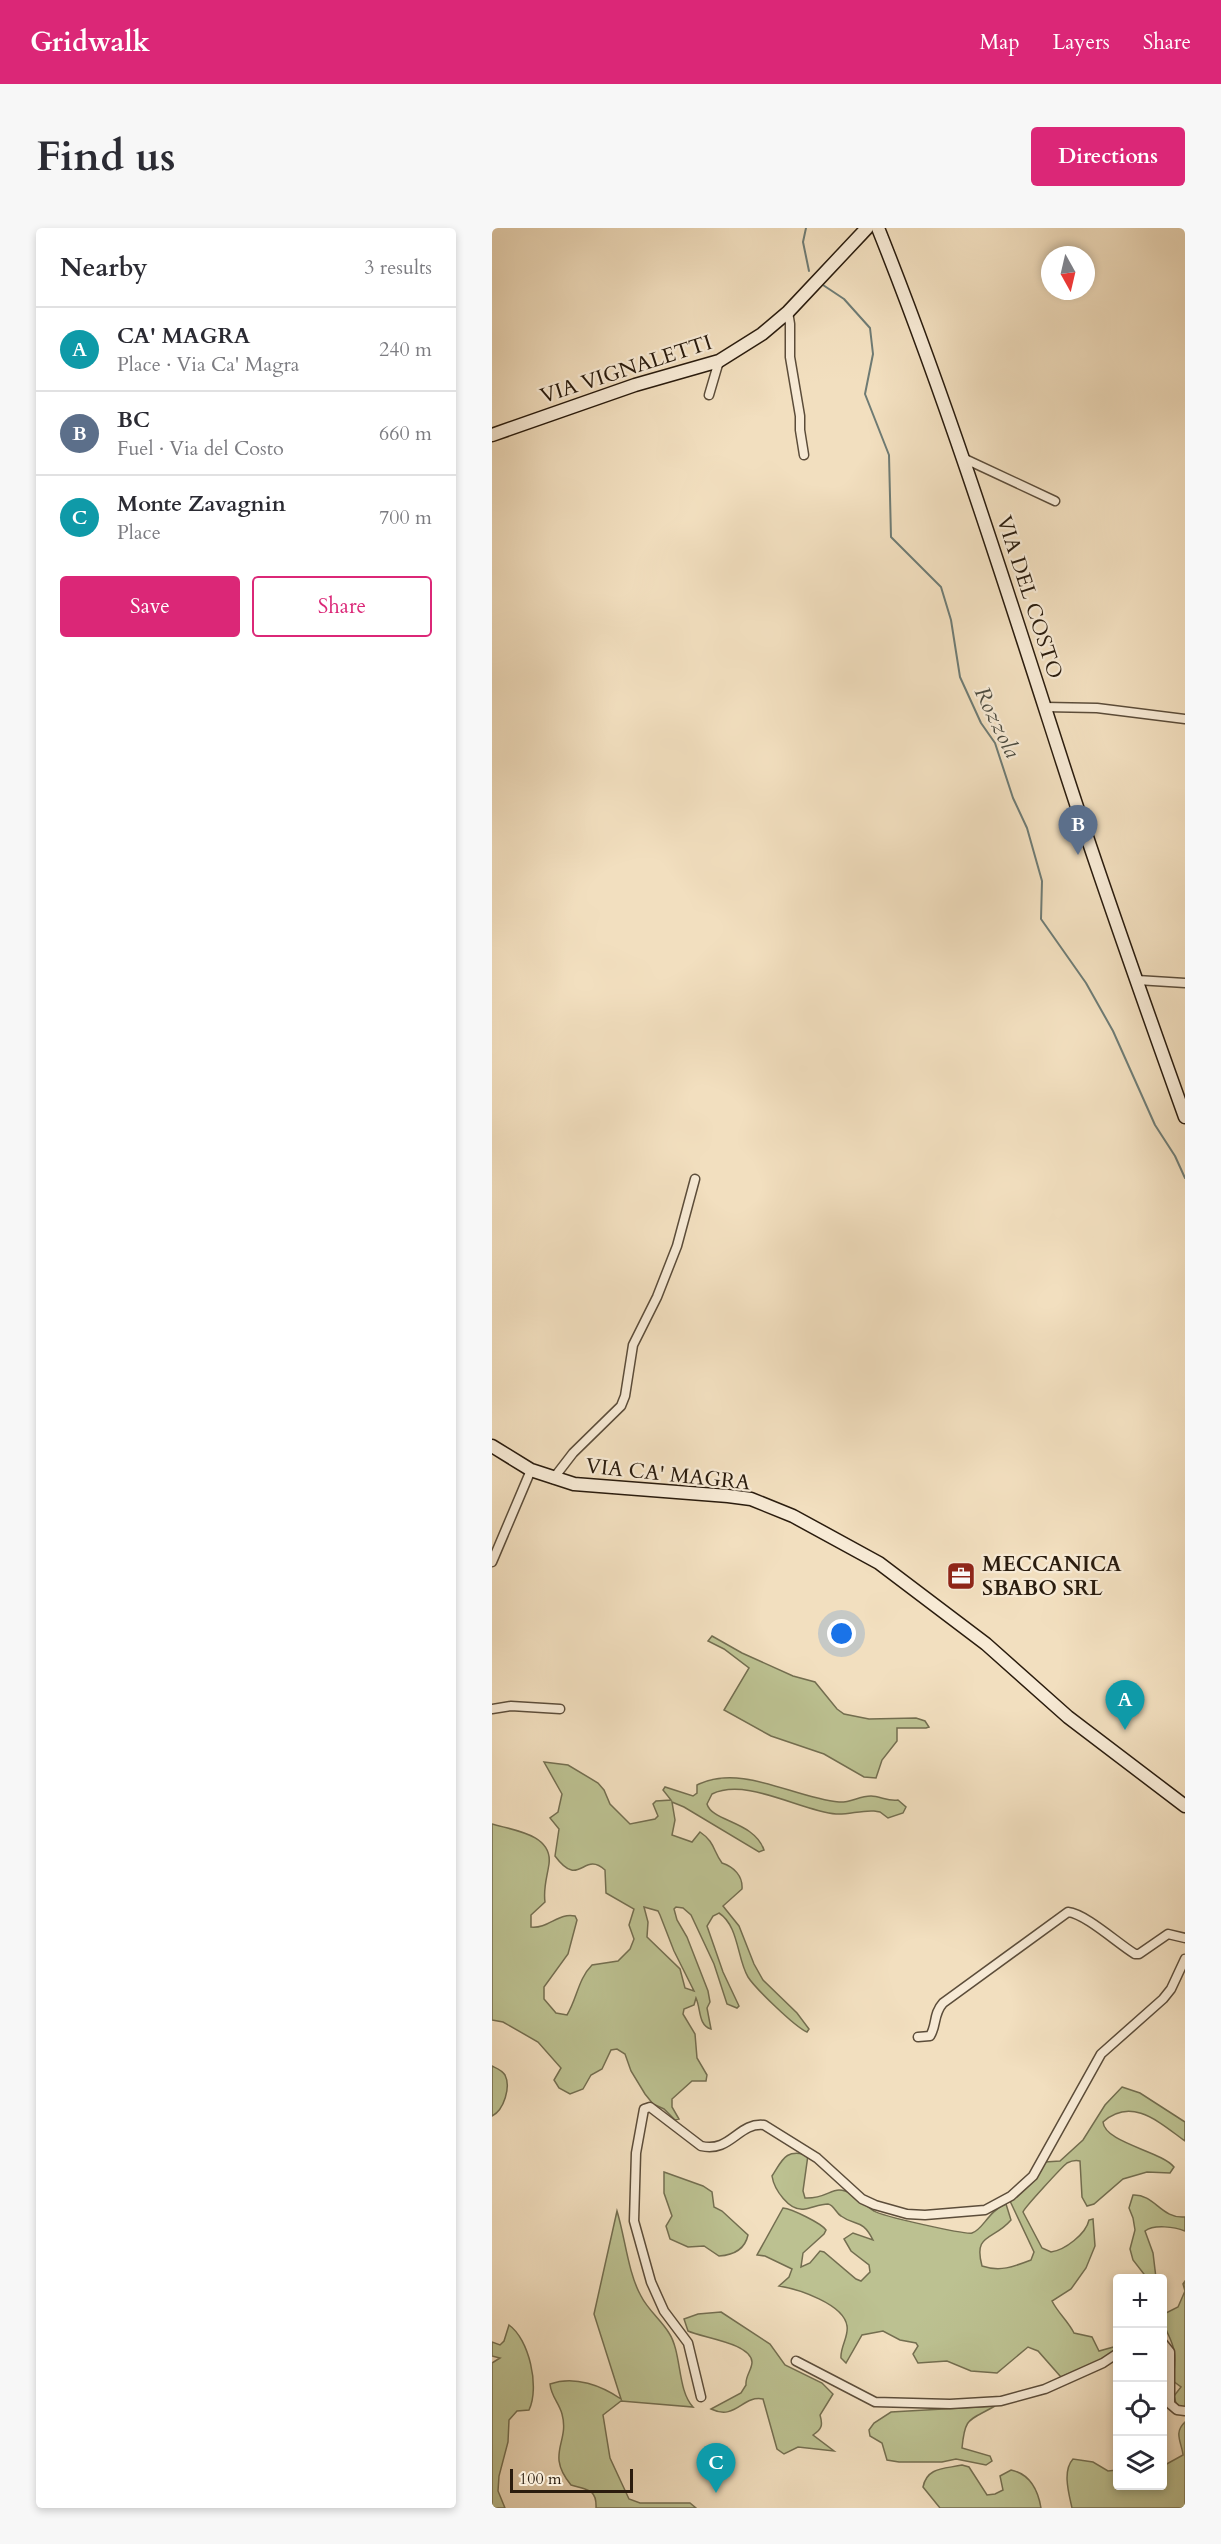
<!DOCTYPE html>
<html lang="en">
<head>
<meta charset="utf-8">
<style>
  body { margin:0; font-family:Cardo,serif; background:#f7f7f7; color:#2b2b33 }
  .controls { position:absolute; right:18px; bottom:18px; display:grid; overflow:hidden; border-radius:6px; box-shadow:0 3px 9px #0003 }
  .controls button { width:54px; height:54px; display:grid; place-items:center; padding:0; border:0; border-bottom:2px solid #e1e1e2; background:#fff; color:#2b2b33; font:30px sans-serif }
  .compass { position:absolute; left:549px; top:18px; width:54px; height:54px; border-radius:50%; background:#fff; box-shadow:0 3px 9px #0003; rotate:172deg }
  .scale { position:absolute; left:18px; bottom:15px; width:123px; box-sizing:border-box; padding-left:6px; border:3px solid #2a1c0e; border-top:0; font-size:16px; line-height:21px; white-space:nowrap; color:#2a1c0e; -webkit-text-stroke:4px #f7ead5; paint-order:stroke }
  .you { position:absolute; left:350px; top:1406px; width:21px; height:21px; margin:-15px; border:4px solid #fff; border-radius:50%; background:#1a73e8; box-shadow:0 0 0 9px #1a73e833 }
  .badge { display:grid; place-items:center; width:39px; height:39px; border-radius:50%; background:#db2777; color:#fff; font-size:20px; font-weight:700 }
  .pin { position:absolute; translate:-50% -50px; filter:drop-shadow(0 2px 3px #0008) }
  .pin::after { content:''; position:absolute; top:32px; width:21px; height:18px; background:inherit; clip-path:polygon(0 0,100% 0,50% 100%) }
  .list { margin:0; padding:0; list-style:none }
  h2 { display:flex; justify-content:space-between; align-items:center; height:78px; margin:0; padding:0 24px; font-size:26px }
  h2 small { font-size:20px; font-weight:400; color:#7c7c81 }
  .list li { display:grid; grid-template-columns:39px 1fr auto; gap:18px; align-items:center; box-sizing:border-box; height:84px; padding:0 24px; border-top:2px solid #e1e1e2 }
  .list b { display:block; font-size:22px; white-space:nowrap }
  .list p { margin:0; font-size:20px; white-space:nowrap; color:#7c7c81 }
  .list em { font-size:20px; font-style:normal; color:#7c7c81 }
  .actions { display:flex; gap:12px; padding:18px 24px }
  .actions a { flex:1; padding:14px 0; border:2px solid #db2777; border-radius:6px; text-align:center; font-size:21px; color:#db2777 }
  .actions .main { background:#db2777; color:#fff }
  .icon { flex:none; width:33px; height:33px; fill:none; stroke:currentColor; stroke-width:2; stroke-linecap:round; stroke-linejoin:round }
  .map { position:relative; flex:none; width:693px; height:2280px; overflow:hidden; border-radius:6px }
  header { display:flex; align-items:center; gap:36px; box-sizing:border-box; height:84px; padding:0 30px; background:#db2777; color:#fff }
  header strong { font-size:28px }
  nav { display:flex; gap:33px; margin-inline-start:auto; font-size:21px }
  .intro { display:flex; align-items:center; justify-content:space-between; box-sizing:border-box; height:144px; padding:0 36px }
  h1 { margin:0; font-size:42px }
  .button { padding:15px 27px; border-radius:6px; background:#db2777; color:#fff; font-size:21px; font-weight:700 }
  main { display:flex; gap:36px; padding:0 36px }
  aside { flex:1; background:#fff; border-radius:6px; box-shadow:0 3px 9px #0003 }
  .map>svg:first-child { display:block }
  .green { fill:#bcc191; stroke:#736e50; stroke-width:1.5; fill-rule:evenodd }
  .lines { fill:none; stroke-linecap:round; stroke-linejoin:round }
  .stream { stroke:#6e7b74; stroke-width:2 }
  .street-casing { stroke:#5c4d3a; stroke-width:11 }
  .secondary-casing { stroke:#2a1c0e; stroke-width:15 }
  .street { stroke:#f7ead5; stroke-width:8 }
  .secondary { stroke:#f7ead5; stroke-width:12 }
  .labels { text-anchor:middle; stroke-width:4.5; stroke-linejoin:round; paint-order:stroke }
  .street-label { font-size:21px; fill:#2a1c0e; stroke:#f7ead5 }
  .poi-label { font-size:21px; font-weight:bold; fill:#2a1c0e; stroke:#f7ead5; text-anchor:start }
  .water-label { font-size:22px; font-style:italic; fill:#4c4c41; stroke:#f7ead5 }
</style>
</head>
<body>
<header>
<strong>Gridwalk</strong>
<nav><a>Map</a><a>Layers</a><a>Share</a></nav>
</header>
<div class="intro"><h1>Find us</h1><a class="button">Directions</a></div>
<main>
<aside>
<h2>Nearby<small>3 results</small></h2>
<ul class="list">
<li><span class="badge" style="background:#0f9aa8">A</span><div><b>CA' MAGRA</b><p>Place · Via Ca' Magra</p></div><em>240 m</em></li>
<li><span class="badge" style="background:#5c6f8a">B</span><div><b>BC</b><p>Fuel · Via del Costo</p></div><em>660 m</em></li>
<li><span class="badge" style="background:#0f9aa8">C</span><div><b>Monte Zavagnin</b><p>Place</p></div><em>700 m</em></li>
</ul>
<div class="actions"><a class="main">Save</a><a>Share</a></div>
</aside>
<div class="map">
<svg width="693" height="2280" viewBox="0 0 693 2280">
  <rect width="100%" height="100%" fill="#f2dfbf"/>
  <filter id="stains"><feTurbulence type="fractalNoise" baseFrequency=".00333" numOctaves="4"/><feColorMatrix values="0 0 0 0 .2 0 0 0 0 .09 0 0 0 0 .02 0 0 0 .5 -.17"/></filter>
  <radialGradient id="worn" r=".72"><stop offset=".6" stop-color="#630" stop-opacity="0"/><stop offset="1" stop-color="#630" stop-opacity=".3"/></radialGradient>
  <g class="green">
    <path d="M220,1408L250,1425L301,1448L323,1454L345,1481L352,1486L377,1491L424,1490L433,1493L437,1499L434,1500H405V1513L390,1532L384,1550L372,1549L332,1526L279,1508L232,1482L257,1440L232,1421L216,1413Z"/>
    <path d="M52,1534L76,1537L106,1555L112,1562L118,1576L138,1596L163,1591L166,1588L161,1576L164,1573L179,1572L171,1562L173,1559L201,1568L205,1565V1557L207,1556C251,1536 302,1570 347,1574C358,1575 367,1568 379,1568C388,1568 397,1574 406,1572L414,1579L411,1585L396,1590L388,1584L382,1583C369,1582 356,1587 344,1586C309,1583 254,1549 220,1566L215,1576C220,1594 262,1593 272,1622L267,1624L192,1579L180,1574L183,1592L180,1607L200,1614L208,1604C223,1614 221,1623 230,1635C242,1639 251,1648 250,1661L231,1678L247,1698L262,1736L271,1752L305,1785L317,1801L315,1804C303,1799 263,1760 256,1749C245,1731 247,1698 227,1685L221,1688L215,1698L231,1744L247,1778L245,1780L235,1776L222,1736L199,1687L191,1680L184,1679L182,1681L185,1692L195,1709L216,1763L218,1774L215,1780L219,1801C206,1797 209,1781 204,1770L202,1777L192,1781L191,1786L203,1806L205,1830L215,1847L214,1853H200L180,1871V1879L187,1891L183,1892L172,1881L161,1876L153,1866L139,1843L133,1826L125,1821L119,1822L110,1841L99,1847L91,1861L78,1866L67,1860L62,1852L69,1840L46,1814L11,1794L0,1792V1596C20,1602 61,1606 57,1636C55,1650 51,1660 53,1674L39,1687V1699C56,1701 67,1684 83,1688L85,1692L76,1726L52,1759V1771L64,1785L75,1787C85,1771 86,1751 100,1737L126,1733L138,1721L142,1711L137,1697L142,1681L114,1665L113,1642C91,1622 88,1662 63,1628L67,1601L58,1590L66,1584L70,1566ZM152,1679L166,1683L168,1687L182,1723L202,1763L193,1760L188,1741L155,1709L156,1694Z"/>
    <path d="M0,1838C4,1840 10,1842 13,1847C19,1859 12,1882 0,1888Z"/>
    <path d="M630,1859L648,1865L693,1894V1913C668,1895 640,1868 611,1894C613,1915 669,1923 682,1939L678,1945L655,1944L631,1951L602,1976L595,1978L590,1969L588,1933C584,1932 579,1933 575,1935C570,1939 532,1980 531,1984L550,2020L559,2024C573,2022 594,2006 597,1992L601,1991L603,2018L594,2040L579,2061L560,2073C566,2085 576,2093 582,2105L600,2109L607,2123L625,2118V2125L569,2149L546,2123L536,2119L505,2145L479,2143L455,2133L426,2135L421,2126L426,2118L424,2115L408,2112L391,2103L370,2107L354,2135L349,2130C348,2119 357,2108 355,2098C352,2076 306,2061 287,2058L297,2049L300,2041L273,2028L265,2027L291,1980C300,1981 329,1995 334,2002L332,2006L311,2025L309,2039L318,2035L328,2023L332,2024L364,2051L369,2053L378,2044L377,2037L359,2023L352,2011L361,2005L381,2012C370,1990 364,1999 349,1988C344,1985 342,1977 336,1976C328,1976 320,1980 313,1981C297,1984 282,1961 280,1948C291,1931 293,1921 316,1927L311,1963L313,1970C331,1971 338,1962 347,1962C361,1962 371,1977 382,1983C389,1988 474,2007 480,2005C491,2002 496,1983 514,1976L519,1992C501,2013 481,2005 490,2038C508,2044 521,2039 539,2032L542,2024L518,1973L541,1951L553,1934L568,1933L591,1912L613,1877Z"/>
    <path d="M172,1944L211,1958L220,1964L222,1979L230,1983L256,2007C253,2021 242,2027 227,2028L212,2018L196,2019L178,2011L174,1998L180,1988L172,1965Z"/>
    <path d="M641,1967C663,1966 669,1991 693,1989V2003C683,1999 662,1996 653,2003L661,2025L664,2050H655L641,2032L638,2021L643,2002L641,1990L637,1980Z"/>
    <path d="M125,1983C133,2009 136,2045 149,2068C156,2082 169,2092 177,2105C190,2125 185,2162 201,2179L129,2173L111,2187L118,2230L137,2271L148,2275H198L204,2280H104C105,2260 94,2262 79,2257C53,2225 78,2215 70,2186C67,2175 59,2168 58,2156C83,2147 110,2158 129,2171L102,2086Z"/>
    <path d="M693,2053V2181H690L684,2175L682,2168L689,2159L681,2153C682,2143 684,2133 682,2123C680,2109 670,2101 672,2086L686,2079L693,2063L691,2056Z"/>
    <path d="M229,2084L278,2116L293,2137L330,2155L341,2166L328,2187C331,2197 330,2201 321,2207L342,2223L306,2219L292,2226L285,2221L271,2171C250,2167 244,2193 219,2181L249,2165L254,2157C253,2148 260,2142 260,2134C259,2115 211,2110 196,2103L192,2091L206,2086Z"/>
    <path d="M17,2097C37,2111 48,2159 37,2182L25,2183L17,2192L16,2214L7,2248L6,2263L13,2280H0V2135L8,2130L0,2128V2114L8,2117L12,2113Z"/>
    <path d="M503,2178C477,2193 473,2188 470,2220L498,2228L500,2233L494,2237L464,2231L450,2234H407L395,2232L390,2215L378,2208L377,2202L382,2195L399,2184Z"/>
    <path d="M693,2194V2280H580C577,2266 570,2243 581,2231L601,2234L616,2243L625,2242L626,2258H670L671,2238L691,2227C690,2215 681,2205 693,2194Z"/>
    <path d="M470,2237L477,2239L495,2267L503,2266L511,2262L508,2248L519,2242C538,2246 546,2262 549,2280H448L431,2259C435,2239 452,2241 470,2237Z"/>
  </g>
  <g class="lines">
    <g class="stream">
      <path d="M314,0L311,14L317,43"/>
      <path d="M331,57L352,71L378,100L381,126L373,166L397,227L399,309L449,359L459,392L468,449L489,495L503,515L521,570L535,600L550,653L549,691L594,755L621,803L663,897L683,928L693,950"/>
    </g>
    <g class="street-casing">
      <g id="street">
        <path d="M296,84L298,96V129L308,188V202L312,227"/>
        <path d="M217,167L227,133"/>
        <path d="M471,230L563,273"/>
        <path d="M553,479L605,480L693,491"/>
        <path d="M645,752L693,755"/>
        <path d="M61,1251L81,1225L129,1178L133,1168L141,1117L165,1069L185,1018L203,951"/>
        <path d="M0,1334L39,1242"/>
        <path d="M0,1481L19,1478L68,1481"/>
        <path d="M426,1809L438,1808C445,1797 441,1786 451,1775L576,1684C594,1686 625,1715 643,1726H647L676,1706L693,1710"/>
        <path d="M670,2114L678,2124V2176L685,2182L693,2183"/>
        <path d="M304,2133L383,2174L458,2176L509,2173L553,2161L611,2135L626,2125"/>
        <path d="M209,2169L196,2115L172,2083L159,2054L142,1993L144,1925L152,1881L158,1879L209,1918C239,1925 246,1894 272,1897L325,1930L370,1971L383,1977L415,1986L433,1987L493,1982L519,1968L541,1948L609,1826L671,1771L679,1761L693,1731"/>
      </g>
    </g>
    <g class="secondary-casing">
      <g id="secondary">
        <path d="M386,0C456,175 513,356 571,536C609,654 651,772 693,889"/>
        <path d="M0,207L143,157L227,133L270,106L296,84L375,0"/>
        <path d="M0,1218L39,1242L82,1256L236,1268L259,1271L301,1288L387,1335L494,1416L576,1489L693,1578"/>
      </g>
    </g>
    <use href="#street" class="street"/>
    <use href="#secondary" class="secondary"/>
  </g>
  <defs>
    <g id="office-square" transform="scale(1.5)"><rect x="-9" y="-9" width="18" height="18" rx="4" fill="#8f2418" stroke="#f7ead5"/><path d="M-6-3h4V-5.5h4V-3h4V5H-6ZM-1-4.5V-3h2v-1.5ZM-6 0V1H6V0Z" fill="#fff"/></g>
  </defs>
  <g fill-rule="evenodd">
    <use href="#office-square" x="469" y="1348"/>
  </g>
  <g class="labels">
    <g class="street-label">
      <text transform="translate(134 141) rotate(-18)" y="7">VIA VIGNALETTI</text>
      <text transform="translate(538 369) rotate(72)" y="7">VIA DEL COSTO</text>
      <text transform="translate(176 1246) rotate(6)" y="7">VIA CA' MAGRA</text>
    </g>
    <g class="poi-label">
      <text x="490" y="1343">MECCANICA<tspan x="490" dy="24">SBABO SRL</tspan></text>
    </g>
    <g class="water-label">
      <text transform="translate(506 494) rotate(64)" y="8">Rozzola</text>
    </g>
  </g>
  <rect width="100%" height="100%" filter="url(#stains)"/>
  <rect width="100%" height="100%" fill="url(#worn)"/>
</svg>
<div class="controls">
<button>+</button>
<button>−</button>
<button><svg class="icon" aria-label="locate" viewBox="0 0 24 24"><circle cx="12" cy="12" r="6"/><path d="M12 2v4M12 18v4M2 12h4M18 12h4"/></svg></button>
<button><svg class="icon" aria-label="layers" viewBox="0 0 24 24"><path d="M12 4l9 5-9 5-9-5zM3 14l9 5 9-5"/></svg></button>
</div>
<svg class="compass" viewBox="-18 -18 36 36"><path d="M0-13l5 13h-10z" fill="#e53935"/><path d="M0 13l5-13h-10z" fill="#7c7c81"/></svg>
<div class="scale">100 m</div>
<div class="you"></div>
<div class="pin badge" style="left:633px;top:1502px;background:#0f9aa8">A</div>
<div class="pin badge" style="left:586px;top:627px;background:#5c6f8a">B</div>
<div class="pin badge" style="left:224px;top:2265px;background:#0f9aa8">C</div>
</div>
</main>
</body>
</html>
